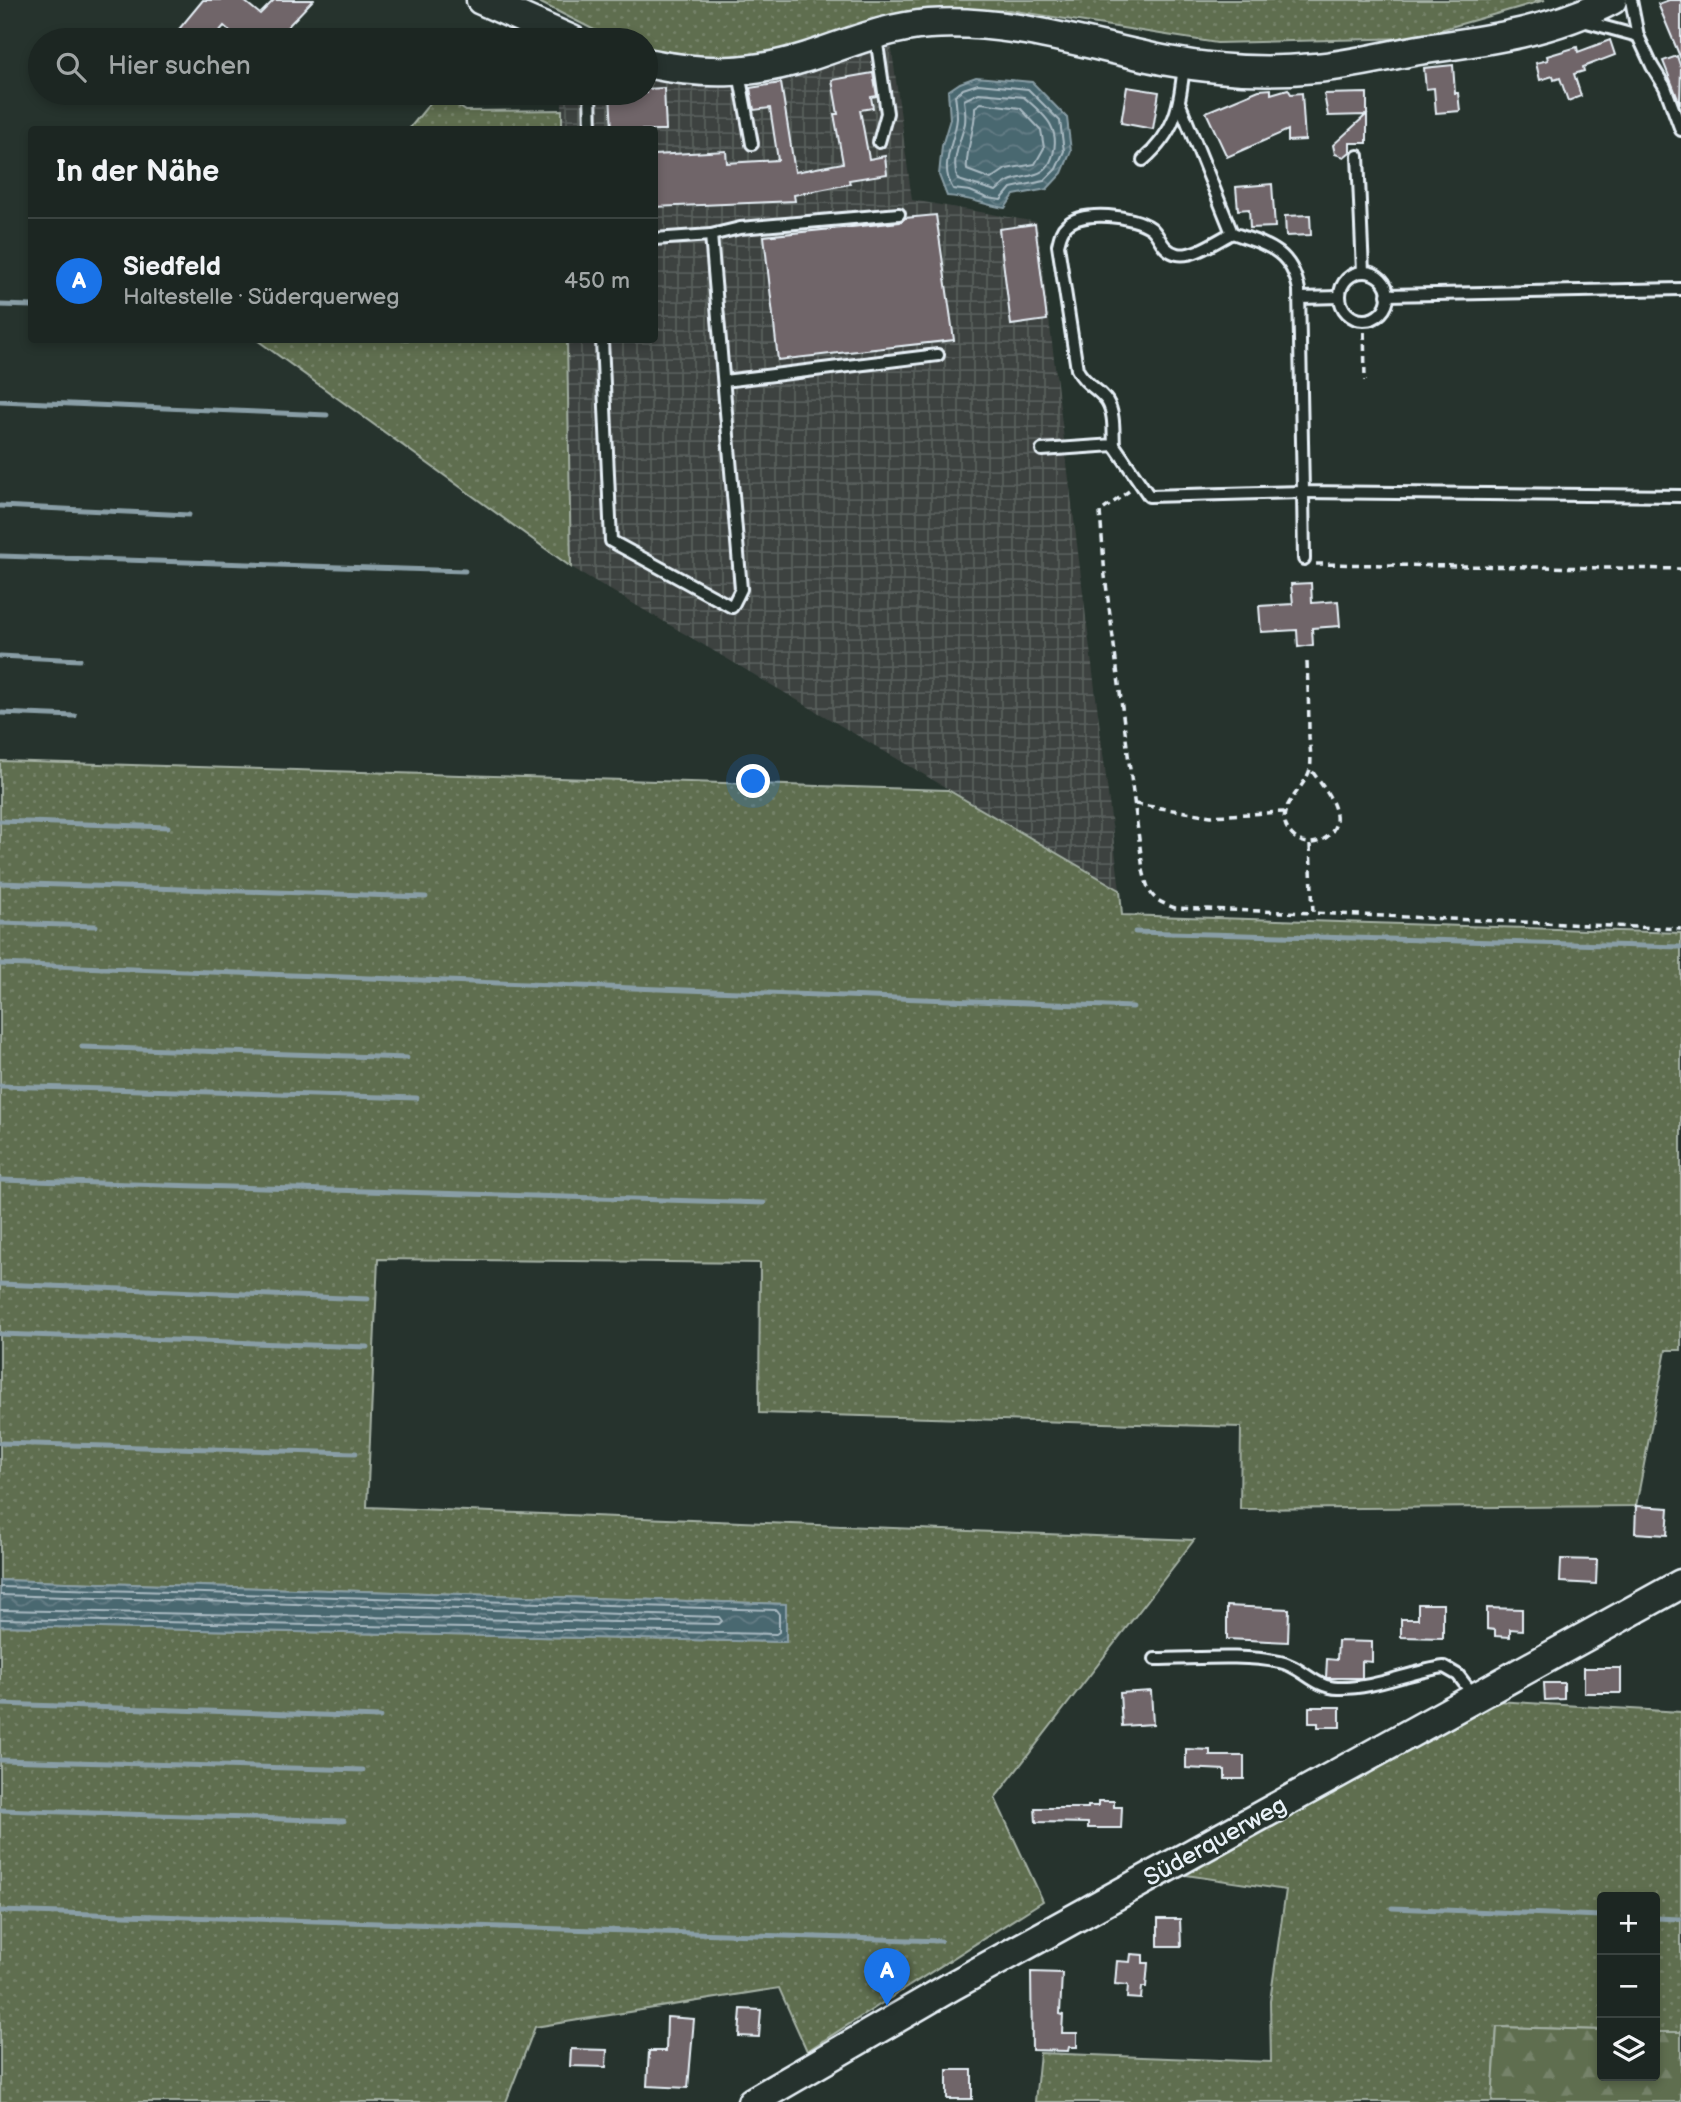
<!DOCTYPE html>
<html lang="de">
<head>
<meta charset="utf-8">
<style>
  body { margin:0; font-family:"Balsamiq Sans",sans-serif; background:#252e2a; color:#f1f3f6 }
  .controls { position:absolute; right:21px; bottom:21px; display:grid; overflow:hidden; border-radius:7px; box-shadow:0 4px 10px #0003 }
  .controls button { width:63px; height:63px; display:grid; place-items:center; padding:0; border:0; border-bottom:2px solid #3a4340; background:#1c2622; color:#f1f3f6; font:35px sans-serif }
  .you { position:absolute; left:754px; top:782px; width:24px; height:24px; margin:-18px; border:5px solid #fff; border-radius:50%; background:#1a73e8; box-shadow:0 0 0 10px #1a73e833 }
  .badge { display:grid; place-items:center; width:46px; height:46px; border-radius:50%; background:#1a73e8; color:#fff; font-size:23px; font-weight:700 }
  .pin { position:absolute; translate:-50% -58px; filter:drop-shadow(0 2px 4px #0008) }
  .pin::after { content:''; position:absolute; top:37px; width:24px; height:21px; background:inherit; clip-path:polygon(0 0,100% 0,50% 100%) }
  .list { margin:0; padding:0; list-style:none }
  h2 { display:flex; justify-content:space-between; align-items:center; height:91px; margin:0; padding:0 28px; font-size:30px }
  h2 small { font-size:23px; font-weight:400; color:#a0a5a5 }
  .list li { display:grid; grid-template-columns:46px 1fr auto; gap:21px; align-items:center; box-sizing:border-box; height:126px; padding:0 28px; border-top:2px solid #3a4340 }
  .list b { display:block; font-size:26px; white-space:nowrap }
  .list p { margin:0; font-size:23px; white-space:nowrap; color:#a0a5a5 }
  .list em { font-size:23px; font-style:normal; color:#a0a5a5 }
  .icon { flex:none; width:38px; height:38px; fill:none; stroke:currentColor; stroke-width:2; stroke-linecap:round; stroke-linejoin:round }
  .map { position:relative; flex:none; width:1681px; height:2102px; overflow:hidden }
  .search { position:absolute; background:#1c2622; box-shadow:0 4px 10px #0003; left:28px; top:28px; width:630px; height:77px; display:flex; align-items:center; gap:18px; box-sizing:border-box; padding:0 24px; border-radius:38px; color:#a0a5a5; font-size:26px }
  .panel { position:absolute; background:#1c2622; box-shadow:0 4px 10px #0003; left:28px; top:126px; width:630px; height:217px; border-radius:7px }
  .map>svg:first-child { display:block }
  .industrial { fill:url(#industrial-grid) }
  .grass { fill:url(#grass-dots); stroke:#a4b0a4; stroke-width:2 }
  .forest { fill:url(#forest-firs); stroke:#a4b0a4; stroke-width:2 }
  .water { fill:url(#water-waves); stroke:#899ea6; stroke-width:2 }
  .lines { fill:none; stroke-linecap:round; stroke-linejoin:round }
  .shore { stroke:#a9bac2; stroke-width:2 }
  .stream { stroke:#899ea6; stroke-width:5 }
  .building { fill:#706569; stroke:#e8f1f8; stroke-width:2 }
  .service-casing { stroke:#e8f1f8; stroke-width:16 }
  .tertiary-casing { stroke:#e8f1f8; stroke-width:33 }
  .path { stroke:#e8f1f8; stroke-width:3.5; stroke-dasharray:7 5; stroke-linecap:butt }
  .service { stroke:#26332d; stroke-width:10 }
  .tertiary { stroke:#26332d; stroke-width:28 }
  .labels { text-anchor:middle; stroke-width:5; stroke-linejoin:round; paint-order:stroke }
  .street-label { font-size:24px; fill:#e8f1f8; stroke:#26332d }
</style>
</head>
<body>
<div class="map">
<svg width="1681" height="2102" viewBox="0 0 1681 2102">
  <defs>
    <pattern id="industrial-grid" width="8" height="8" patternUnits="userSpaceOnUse" patternTransform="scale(1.75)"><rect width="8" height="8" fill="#3c423f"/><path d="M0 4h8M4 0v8" fill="none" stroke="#585e5c"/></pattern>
    <pattern id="grass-dots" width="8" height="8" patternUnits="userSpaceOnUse" patternTransform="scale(1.75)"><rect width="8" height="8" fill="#5f6e50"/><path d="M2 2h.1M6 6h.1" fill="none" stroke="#76836a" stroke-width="1.8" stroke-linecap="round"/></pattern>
    <pattern id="forest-firs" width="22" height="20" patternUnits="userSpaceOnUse" patternTransform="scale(1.75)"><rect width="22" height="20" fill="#5f6e50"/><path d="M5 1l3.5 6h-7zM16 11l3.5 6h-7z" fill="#76836a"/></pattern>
    <pattern id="water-waves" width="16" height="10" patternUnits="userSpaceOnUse" patternTransform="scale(1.75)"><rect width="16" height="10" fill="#4a6770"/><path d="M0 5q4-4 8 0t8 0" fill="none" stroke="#647d85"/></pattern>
  </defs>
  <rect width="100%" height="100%" fill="#26332d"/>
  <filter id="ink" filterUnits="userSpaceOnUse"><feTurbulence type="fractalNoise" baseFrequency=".0143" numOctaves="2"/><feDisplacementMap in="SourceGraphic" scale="14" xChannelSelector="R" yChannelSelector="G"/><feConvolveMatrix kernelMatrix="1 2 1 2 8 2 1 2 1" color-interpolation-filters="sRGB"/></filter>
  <g filter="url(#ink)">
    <path class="industrial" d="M891,43L912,200L1037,222L1120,890L571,567L567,340H654V130L562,129V93H646V75Z"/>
    <g class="grass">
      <path d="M535,0H1545L1412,38L1217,43L1009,10L875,20L773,52L710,58L646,48V40H614Z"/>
      <path d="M438,93L466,111L562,110V129H409Z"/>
      <path d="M257,340H567L571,567Z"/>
      <path d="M0,761L948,790L1120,890L1122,915L1681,933V1350H1666L1636,1506L1240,1509L1241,1427L759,1413L760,1263L378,1259L367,1507L1194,1540L995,1798L1043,1901L807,2051L779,1988L535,2027L506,2102H0V1626L786,1642V1604L0,1580Z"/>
      <path d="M1496,1701L1681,1712V2032H1655V1897H1602V2030L1497,2027L1492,2102H1035L1040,2053L1271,2062L1270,2001L1286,1890L1179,1874Z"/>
    </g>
    <path class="forest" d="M1497,2027L1602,2030V2076H1655V2032H1681V2102H1492Z"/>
    <g class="water">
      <path d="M976,77L1032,82L1067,118L1071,151L1062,173L1047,189L1014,195L1005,208C985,205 968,197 947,196L939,175L942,146L950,119L948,91L960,83Z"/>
      <path d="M0,1580L786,1604V1642L0,1626Z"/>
    </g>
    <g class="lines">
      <g class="shore">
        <path d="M978,84L1028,89L1060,121L1064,151L1056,169L1044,181L1011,188L1001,200L987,198L970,191L953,189C938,165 955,143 957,118C957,110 956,102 955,95L963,89Z"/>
        <path d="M979,93L1024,97C1032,105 1047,116 1051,126C1059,141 1054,169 1036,174C1016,181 1013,175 996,191L958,180C950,161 961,141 965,123C966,115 965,107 964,100Z"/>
        <path d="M981,103L1020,108L1041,130L1044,148L1035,164L1006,169L991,179L967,170C965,149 976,129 975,107Z"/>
        <path d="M0,1587L776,1610L779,1614V1632L776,1634L0,1619"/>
        <path d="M0,1595L719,1617L722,1621L719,1624L0,1610"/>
      </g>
      <g class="stream">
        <path d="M0,305L32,306"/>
        <path d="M0,401L327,415"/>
        <path d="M0,506L189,515"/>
        <path d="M0,556L465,571"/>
        <path d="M0,656L80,660"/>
        <path d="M0,713L75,716"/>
        <path d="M0,821L168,827"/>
        <path d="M0,883L426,897"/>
        <path d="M0,923L96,926"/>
        <path d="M1135,932L1681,947"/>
        <path d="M0,964L1133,1007"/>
        <path d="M82,1047L407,1058"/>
        <path d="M0,1086L417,1098"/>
        <path d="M0,1180L764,1203"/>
        <path d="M0,1284L368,1299"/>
        <path d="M0,1334L367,1347"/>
        <path d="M0,1443L356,1453"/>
        <path d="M0,1704L380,1717"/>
        <path d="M0,1760L363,1770"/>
        <path d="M0,1810L344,1821"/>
        <path d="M1392,1908L1602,1916"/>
        <path d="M0,1911L941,1941"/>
        <path d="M1655,1918L1681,1919"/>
      </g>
    </g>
    <g class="building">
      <path d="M203,0H243L260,14L274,0H313L275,40H240L224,26L212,40H170Z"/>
      <path d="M1669,0H1681V59L1658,4Z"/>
      <path d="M1610,40L1615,55L1583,67L1584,71L1574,74L1581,96L1568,101L1560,78L1554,80L1553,76L1540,80L1536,63L1548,60L1547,56L1577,47L1578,52Z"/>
      <path d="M1677,56L1681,68L1680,104L1663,61Z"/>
      <path d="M1453,65L1455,93H1458L1460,111L1436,113L1434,88L1426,89L1424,68Z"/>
      <path d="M873,73L877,96L871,97L873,108L860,110L869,159L885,156L887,174L849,180L850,184L794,195L795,201L654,207V155L726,151L727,163L778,160L770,108L754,110L750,88L781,83L795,172L843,163L834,114H838L832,80Z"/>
      <path d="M1127,87L1159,92L1153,129L1121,123Z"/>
      <path d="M664,88L666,130H612L610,93H646V89Z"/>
      <path d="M1271,89V94L1288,89L1291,94L1302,93L1305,140L1288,141V130L1227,157L1206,112L1259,90Z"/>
      <path d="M1367,93V143H1350V152L1344,157L1335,154L1333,145L1366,115L1328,116L1324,94Z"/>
      <path d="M1272,184L1275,227L1250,228L1249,209L1238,210L1236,187Z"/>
      <path d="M936,215L954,340L778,360L764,236L900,222L905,218Z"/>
      <path d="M1310,215L1311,235L1286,236L1285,216Z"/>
      <path d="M1035,224L1047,320L1011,325L999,229Z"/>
      <path d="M1311,583L1312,603L1338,601L1340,626L1312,628L1313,645L1298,647L1297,630L1261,632L1259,606L1293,604L1291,584Z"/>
      <path d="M1636,1506L1669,1508L1667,1535L1635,1533Z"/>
      <path d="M1561,1559L1597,1560L1596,1584L1560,1582Z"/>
      <path d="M1418,1604H1443V1638L1401,1637V1619H1418Z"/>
      <path d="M1227,1606L1289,1609L1288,1642L1227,1639Z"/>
      <path d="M1487,1608L1522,1609V1630L1510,1629V1637L1495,1636V1630L1487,1629Z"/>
      <path d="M1338,1641L1372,1642V1662L1362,1661V1678H1326L1327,1659L1337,1660Z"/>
      <rect x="1584" y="1668" width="37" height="25"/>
      <path d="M1544,1683H1564V1699L1545,1700Z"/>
      <path d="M1151,1691L1153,1724L1122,1726L1120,1693Z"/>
      <path d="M1309,1707H1340V1727H1318V1723H1309Z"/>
      <path d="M1186,1749L1210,1750V1756H1244V1779H1225V1770L1186,1768Z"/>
      <path d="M1098,1801H1114V1807H1122L1121,1828H1088V1823L1036,1822L1035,1808H1088V1806H1098Z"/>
      <path d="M1158,1919H1180L1181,1946H1158Z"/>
      <path d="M1131,1954L1143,1955V1963H1148L1146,1987H1142L1141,1999L1127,1998L1128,1985L1115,1984L1117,1961L1130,1962Z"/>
      <path d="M1031,1972L1062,1973L1060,2014L1063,2015L1062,2033H1077V2047H1069L1068,2051L1032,2050Z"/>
      <path d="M741,2009L761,2010L759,2037L739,2036Z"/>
      <path d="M667,2017L694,2019L688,2088L647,2086L649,2051H666Z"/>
      <path d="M571,2049L607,2050L606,2067L570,2066Z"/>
      <rect x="947" y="2070" width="25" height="29"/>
    </g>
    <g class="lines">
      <g class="service-casing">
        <g id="service">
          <path d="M1631,0L1638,36L1652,66L1665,87L1681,130"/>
          <path d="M1583,21L1638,36"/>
          <path d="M876,37L887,113L879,142"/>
          <path d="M739,73L752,144"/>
          <path d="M590,93L591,130"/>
          <path d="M1179,102L1232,233C1267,245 1291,249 1299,290L1303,492L1681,496"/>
          <path d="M1358,156L1363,272"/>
          <path d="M1143,160C1176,131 1179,108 1184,66"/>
          <path d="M654,239L711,235L740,228L899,214"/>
          <circle cx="1364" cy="296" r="24"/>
          <path d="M1387,295L1681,289"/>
          <path d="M1300,298L1340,297"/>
          <path d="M602,340L611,541L732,607L741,589L711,235"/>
          <path d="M724,381L938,355"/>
          <path d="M1114,445L1149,496L1303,492L1304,559"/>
          <path d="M1042,450L1114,445C1113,431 1115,414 1107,401C1098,388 1085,385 1077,369L1058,245C1060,237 1061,230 1067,225C1083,210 1133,215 1151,228C1160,235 1161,250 1177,254C1193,258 1218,240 1232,233"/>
          <path d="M1155,1659C1195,1659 1240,1654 1280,1662C1301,1666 1315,1688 1338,1688C1375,1689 1408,1672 1444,1667L1458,1675L1475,1697"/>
        </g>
      </g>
      <g class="tertiary-casing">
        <g id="tertiary">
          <path d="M481,0L572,40"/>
          <path d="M646,63C703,75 750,75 807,57C847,44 886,27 929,24C1009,18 1090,46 1168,61C1216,70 1267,73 1315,68C1352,65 1388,55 1425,49C1489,40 1554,31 1612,0"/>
          <path d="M752,2102L952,1986L1681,1584"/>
        </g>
      </g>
      <g class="path">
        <path d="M1364,320L1365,381"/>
        <path d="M1129,491L1100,512L1105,576L1143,870C1149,894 1150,899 1175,908L1313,913"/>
        <path d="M1316,564L1681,569"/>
        <path d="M1307,662C1308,687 1309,712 1309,737C1310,747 1312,760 1310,769C1304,792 1269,810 1292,835C1309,853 1339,838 1336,815C1334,798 1319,782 1310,768"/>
        <path d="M1135,804L1211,816L1284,812"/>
        <path d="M1310,845L1313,913L1681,929"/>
      </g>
      <use href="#service" class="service"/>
      <use href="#tertiary" class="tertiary"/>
    </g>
  </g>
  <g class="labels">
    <g class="street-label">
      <text transform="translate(1215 1841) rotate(-29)" y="8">Süderquerweg</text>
    </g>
  </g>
</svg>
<div class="controls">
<button>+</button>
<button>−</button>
<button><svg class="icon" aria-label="layers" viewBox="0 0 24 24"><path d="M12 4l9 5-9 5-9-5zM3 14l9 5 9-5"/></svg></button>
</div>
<div class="you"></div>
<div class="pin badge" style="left:887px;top:2006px">A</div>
<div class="search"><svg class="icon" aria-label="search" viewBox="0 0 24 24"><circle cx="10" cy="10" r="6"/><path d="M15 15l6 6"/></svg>Hier suchen</div>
<section class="panel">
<h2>In der Nähe<small></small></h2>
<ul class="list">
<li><span class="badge">A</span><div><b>Siedfeld</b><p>Haltestelle · Süderquerweg</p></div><em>450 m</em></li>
</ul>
</section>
</div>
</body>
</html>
